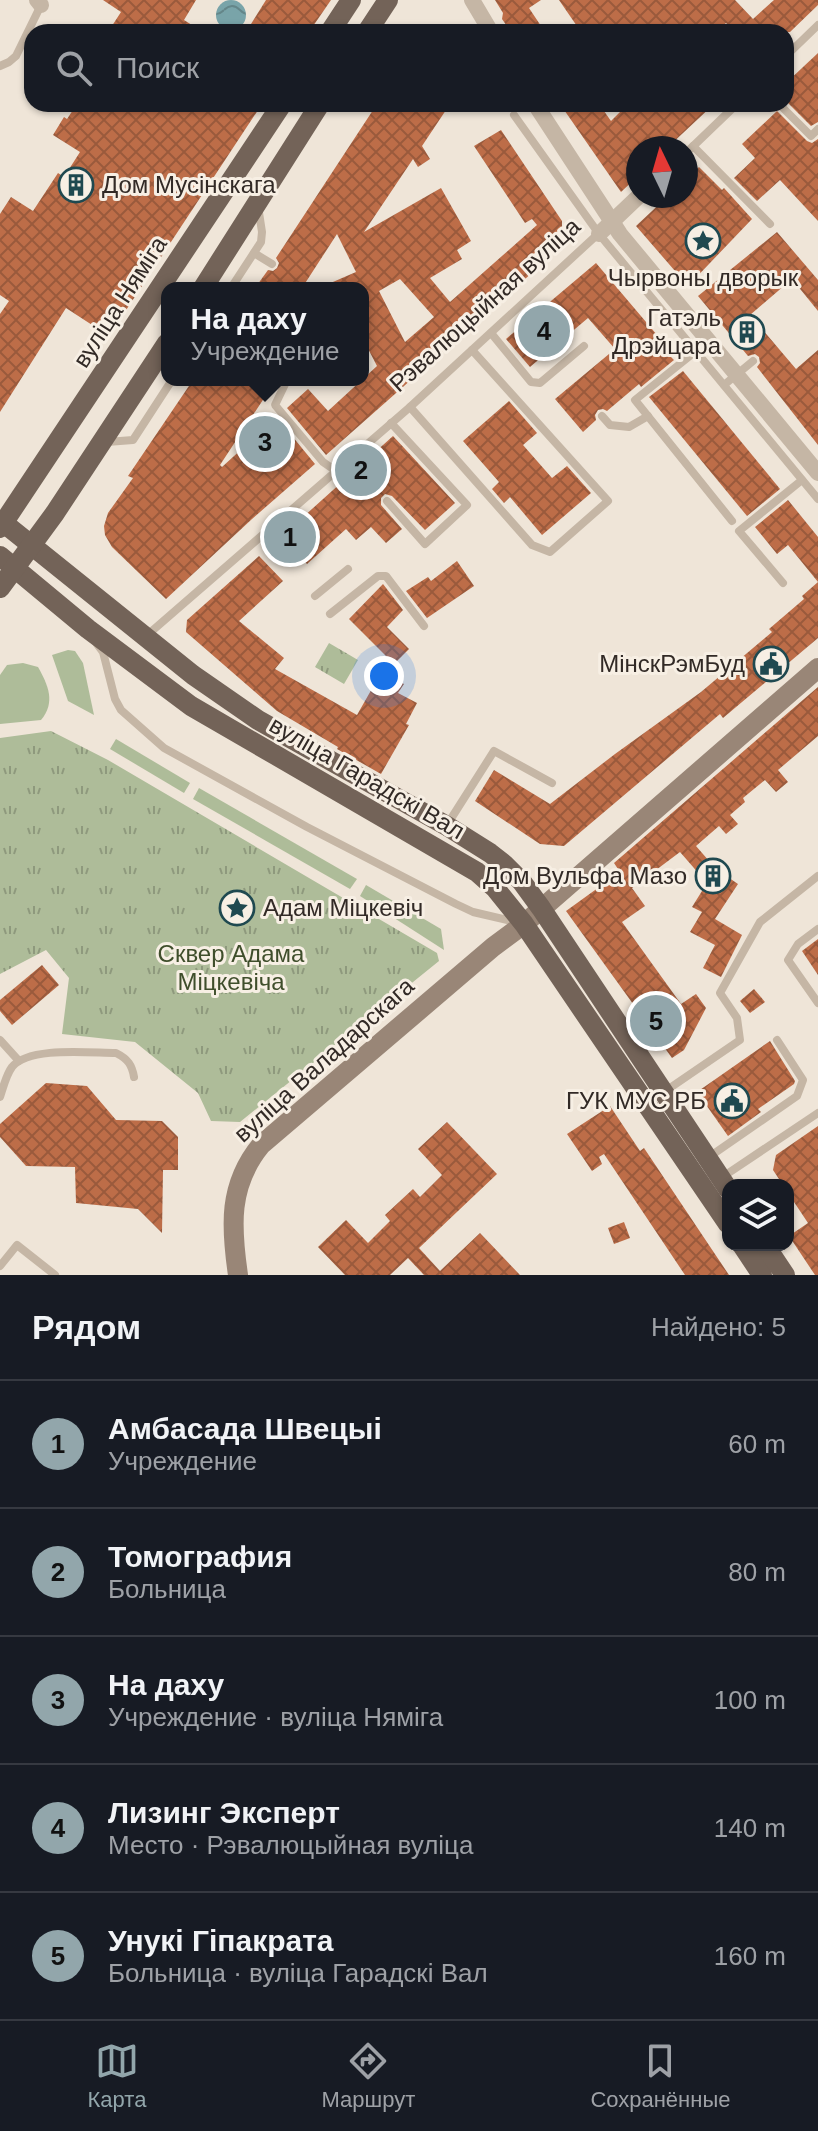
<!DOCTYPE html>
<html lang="ru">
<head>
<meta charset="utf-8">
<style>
  body { margin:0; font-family:Arial,sans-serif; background:#242831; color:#f1f3f6 }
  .controls { position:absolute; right:24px; bottom:24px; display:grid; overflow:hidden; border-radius:16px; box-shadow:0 2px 6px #0004 }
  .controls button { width:72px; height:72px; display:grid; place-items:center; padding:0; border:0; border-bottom:2px solid #363941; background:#171b24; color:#f1f3f6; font:40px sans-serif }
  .compass { position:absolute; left:626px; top:136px; width:72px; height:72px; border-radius:50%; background:#171b24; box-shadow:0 2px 6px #0004; rotate:355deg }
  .you { position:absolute; left:384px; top:676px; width:28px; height:28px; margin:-20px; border:6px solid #fff; border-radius:50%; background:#1a73e8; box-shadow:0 0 0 12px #1a73e833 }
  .badge { display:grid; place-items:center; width:52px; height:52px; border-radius:50%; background:#92a6ab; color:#111; font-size:26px; font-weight:700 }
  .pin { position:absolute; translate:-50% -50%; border:4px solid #fff; box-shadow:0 2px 8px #0006 }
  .popup { position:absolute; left:161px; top:282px; width:208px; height:104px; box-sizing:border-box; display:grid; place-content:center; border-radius:16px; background:#171b24; filter:drop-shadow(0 2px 6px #0005); font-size:26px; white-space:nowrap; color:#9ea1a6 }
  .popup b { font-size:30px; color:#f1f3f6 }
  .popup::after { content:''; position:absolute; left:50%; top:100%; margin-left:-16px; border:16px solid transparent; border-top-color:#171b24 }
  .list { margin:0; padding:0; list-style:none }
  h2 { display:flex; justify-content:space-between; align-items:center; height:104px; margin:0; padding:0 32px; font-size:34px }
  h2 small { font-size:26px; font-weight:400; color:#9ea1a6 }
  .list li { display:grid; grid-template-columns:52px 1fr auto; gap:24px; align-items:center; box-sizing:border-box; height:128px; padding:0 32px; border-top:2px solid #363941 }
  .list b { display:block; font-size:30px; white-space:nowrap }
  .list p { margin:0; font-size:26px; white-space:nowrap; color:#9ea1a6 }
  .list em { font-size:26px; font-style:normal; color:#9ea1a6 }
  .icon { flex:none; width:44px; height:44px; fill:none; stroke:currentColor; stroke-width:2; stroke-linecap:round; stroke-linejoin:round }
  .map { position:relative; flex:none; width:818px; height:1275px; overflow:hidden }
  .search { position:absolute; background:#171b24; box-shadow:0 2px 6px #0004; left:24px; right:24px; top:24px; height:88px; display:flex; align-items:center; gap:20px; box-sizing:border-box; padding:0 28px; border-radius:24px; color:#9ea1a6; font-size:30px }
  .sheet { height:744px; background:#171b24 }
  nav { display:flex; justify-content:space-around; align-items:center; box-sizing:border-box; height:112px; border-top:2px solid #363941; background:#171b24; font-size:22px; color:#9ea1a6 }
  nav a { display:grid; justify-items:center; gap:4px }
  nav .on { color:#92a6ab }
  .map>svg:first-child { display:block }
  .grass { fill:#aebc99 }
  .park { fill:url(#park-tufts) }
  .water { fill:url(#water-waves) }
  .building { fill:url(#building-cross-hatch); fill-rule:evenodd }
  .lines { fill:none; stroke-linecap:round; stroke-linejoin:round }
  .lane { stroke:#c5b6a5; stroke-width:8 }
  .street { stroke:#c5b6a5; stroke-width:16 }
  .secondary { stroke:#998677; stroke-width:20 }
  .primary { stroke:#736358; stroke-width:20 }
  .labels { text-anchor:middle; stroke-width:6; stroke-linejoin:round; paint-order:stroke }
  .poi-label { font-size:24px; fill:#322a26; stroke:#f7efe4; text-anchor:end }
  .street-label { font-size:24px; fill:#322a26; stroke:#f7efe4 }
  .park-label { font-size:24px; fill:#3f4e2b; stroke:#f7efe4 }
</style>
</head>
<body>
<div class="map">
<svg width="818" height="1275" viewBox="0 0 818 1275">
  <defs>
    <pattern id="park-tufts" width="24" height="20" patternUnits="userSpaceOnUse" patternTransform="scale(2)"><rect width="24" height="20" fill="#aebc99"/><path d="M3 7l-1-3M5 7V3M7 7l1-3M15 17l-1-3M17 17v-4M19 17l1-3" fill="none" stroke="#8e997d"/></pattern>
    <pattern id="water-waves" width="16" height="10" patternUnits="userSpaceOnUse" patternTransform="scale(2)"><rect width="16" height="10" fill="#79a4a9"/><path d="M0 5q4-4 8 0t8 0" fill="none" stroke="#648689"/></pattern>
    <pattern id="building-cross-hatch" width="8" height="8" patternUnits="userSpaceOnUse" patternTransform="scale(2)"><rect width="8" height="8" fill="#bd6d48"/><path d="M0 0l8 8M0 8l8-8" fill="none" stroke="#9a5a3c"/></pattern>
  </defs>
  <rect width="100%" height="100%" fill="#efe5d8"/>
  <g class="grass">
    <path d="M68,650L75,651L83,663L94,715L68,701L52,655Z"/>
    <path d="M23,663L38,667C48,685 56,702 41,720L0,724V675L7,665Z"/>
    <path d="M116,739L190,783L184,793L110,749Z"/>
    <path d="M199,788L357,879L350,889L193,799Z"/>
    <path d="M366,885L441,929L444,950L360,896Z"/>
  </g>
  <g class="park">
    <path d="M329,643L358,660L344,684L315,667Z"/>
    <path d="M51,731L108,760L437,953L439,961L240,1122L211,1121L198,1093L135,1042L62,1034L69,978L46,950L0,974V738Z"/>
  </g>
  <circle class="water" cx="231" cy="15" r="15"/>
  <g class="building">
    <path d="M103,0H196L184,20L203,32H108L121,12Z"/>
    <path d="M266,0H331L309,32H246Z"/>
    <path d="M495,0H541L529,8L545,32H511L502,19L503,13Z"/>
    <path d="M559,0H735L753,19L774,0H818V5L790,32H735L726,23L716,32H581Z"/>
    <path d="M818,53V122L811,126L786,101V83Z"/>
    <path d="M77,104H262L109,336L66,308L0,412V314L9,301L0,295V214L11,197L33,211L58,173L64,177L80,152L53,135L64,117L67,119Z"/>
    <path d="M377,104H450L422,146L430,159L418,167L413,159L364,232L441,188L471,241L457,250L462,259L430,278L450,302L537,225L532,219L525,223L474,146L501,130L562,221V230L524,262L533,272L326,455L287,408L308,389L328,411L377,366L363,339V288H319L356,272L337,234L302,288H255L268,270L273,271L277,268L279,263L276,258ZM400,279L434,317L405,342L379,291Z"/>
    <path d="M560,104H599L611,121L628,104H714L667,148H638V176L621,192Z"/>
    <path d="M777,111L807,141L812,143L818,139V221L780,180L757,201L734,178L755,158L742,144Z"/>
    <path d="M699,167L722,190L724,188L752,219L688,286L636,226L668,196H686V179Z"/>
    <path d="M777,232L818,280V311L792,279L750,315L796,369L818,350V445L757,367L760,363L759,357L755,354L748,356L698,296Z"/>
    <path d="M596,263L674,355L671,357L674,360L641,387L639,384L607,411L603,409L598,410L595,415L596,420L583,432L555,399L615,349L588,318L530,367L506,339Z"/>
    <path d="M683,371L780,489L747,516L649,397Z"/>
    <path d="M193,380H276L220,465L222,467L266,427L282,445L292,436L315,464L252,519L166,599L112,547L105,535L104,526L108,513L133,478L128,476Z"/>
    <path d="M509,401L537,433L523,445L552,478L567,466L591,493L542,535L510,497L504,503L492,489L499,482L463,441Z"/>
    <path d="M393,436L455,503L425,530L392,496L385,494L381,498V505L402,529L386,543L371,527L356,540L346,529L307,564L282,536Z"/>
    <path d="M788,500L818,537V638L723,718L720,714L564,846L540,844L475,801L494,770L550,804L615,754L701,692L772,632L769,629L804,599L802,596L818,582L788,545L777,554L755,527Z"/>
    <path d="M259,556L283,581L239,621L284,658L275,669L357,715L382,671L404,684L398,693L417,703L406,724L409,725L381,774L337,749L338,747L277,711L186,632L187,620Z"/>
    <path d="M457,561L474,586L427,618L406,591L428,577L431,581Z"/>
    <path d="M383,584L403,610L387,627L409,649L394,664L349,619Z"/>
    <path d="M818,687V736L778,770L788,782L776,792L765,780L743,798L745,802L730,815L738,824L726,834L719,826L696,846L716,869L738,884L715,919L742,935L721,977L703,968L715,945L690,932L702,912L692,907L707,883L680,852L632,888L645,906L622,922L681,1004L696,994L706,1008L684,1050L672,1058L566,911L620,872L614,863Z"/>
    <path d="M818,939V975L802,951Z"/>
    <path d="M42,965L59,985L12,1025L0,1011V1000Z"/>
    <path d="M754,989L765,1002L750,1013L740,1001Z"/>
    <path d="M770,1041L795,1081L794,1084L758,1109L761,1112L728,1136L697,1092Z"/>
    <path d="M46,1083L87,1086L116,1120L162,1121L178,1137V1170H163L162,1233L138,1209L76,1203L75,1167L26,1166L0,1137V1124Z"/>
    <path d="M610,1106L640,1151L644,1148L729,1275H685L604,1154L599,1157L602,1164L592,1171L567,1134Z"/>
    <path d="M447,1122L497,1174L419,1248L440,1271L480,1233L520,1275H424L408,1258L390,1275H345L318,1247L346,1220L368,1243L390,1221L385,1215L413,1189L420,1197L442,1175L418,1149Z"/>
    <path d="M818,1126V1275H815L789,1236L808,1223L788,1193V1185H783L773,1170L776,1155Z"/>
    <path d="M624,1222L630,1238L614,1244L608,1228Z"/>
  </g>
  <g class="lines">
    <g class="lane">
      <path d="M786,56L818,25"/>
      <path d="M0,66L9,62L16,56L41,5"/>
      <path d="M779,104L811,136L818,129"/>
      <path d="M514,115L599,234L818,499"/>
      <path d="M693,146L770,224"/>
      <path d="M686,153L737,104"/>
      <path d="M254,253L272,264"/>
      <path d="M231,288L261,242L262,232L258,206"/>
      <path d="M491,333L531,382L540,383L584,346"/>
      <path d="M696,351L635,400L732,521"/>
      <path d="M287,380L275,405L323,462L336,471"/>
      <path d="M724,385L753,361"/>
      <path d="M410,407L532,545L550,552L608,501L472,350"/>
      <path d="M602,416L610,425L629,427L648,416"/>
      <path d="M107,442L133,440L172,380"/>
      <path d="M387,501L425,544L467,505L391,423"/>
      <path d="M783,583L739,531L802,480"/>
      <path d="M315,596L348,569"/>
      <path d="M330,614L378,576H386L424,626"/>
      <path d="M145,637L410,407L598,234"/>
      <path d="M97,644L103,652L115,699L121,710L164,748L307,827L456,904L473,912L516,922"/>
      <path d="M447,825L494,751L552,783"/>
      <path d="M818,929L798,944L788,960L818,1003"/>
      <path d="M0,1040L19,1061"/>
      <path d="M664,1092L740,1040L737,1018L720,993L760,922L818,876"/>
      <path d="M0,1097C3,1088 6,1075 12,1067C29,1046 90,1053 116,1053C128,1059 132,1065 134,1077"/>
      <path d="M709,1157L797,1096L803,1080L777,1040"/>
      <path d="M721,1178L818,1113"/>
      <path d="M0,1266L17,1245L55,1275"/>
    </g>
    <g class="street">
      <path d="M37,0L41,5"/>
      <path d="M472,0L491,32"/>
      <path d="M535,104L620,234L818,473"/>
      <path d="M599,234L639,196"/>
    </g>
    <path class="secondary" d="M238,1275C231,1227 228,1185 261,1145L493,947L524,924L818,668"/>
    <g class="primary">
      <path d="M330,32L351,0"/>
      <path d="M367,32L388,0"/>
      <path d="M203,288L320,104"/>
      <path d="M0,520L193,675L258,720L447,826L490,853L504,864L522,882L541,908L728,1189"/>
      <path d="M0,528L282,104"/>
      <path d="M0,556L88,629L191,706L477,872L495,888L524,924L728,1224"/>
      <path d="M0,588L55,513L167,343"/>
      <path d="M742,1245L762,1275"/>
      <path d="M765,1245L785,1275"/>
    </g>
  </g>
  <defs>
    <g id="building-ring" transform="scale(1.8)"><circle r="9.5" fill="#f7efe4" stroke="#1f4950" stroke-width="1.5"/><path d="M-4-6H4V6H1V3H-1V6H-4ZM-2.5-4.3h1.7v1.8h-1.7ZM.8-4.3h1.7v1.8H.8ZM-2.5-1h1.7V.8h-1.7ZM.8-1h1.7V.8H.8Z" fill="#1f4950"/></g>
    <g id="sight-ring" transform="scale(1.8)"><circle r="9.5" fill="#f7efe4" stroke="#1f4950" stroke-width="1.5"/><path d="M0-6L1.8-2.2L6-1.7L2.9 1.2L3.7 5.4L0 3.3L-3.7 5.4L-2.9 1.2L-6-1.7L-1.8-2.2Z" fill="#1f4950"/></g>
    <g id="civic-ring" transform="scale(1.8)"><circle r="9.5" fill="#f7efe4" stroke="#1f4950" stroke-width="1.5"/><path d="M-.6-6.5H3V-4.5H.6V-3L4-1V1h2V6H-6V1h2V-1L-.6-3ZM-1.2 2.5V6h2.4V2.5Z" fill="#1f4950"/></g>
  </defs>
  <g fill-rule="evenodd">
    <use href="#building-ring" x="76" y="185"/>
    <use href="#sight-ring" x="703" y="241"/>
    <use href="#building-ring" x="747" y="332"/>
    <use href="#civic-ring" x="771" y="664"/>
    <use href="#building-ring" x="713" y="876"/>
    <use href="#sight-ring" x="237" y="908"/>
    <use href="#civic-ring" x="732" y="1101"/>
  </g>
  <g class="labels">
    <g class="poi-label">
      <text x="102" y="193" text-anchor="start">Дом Мусінскага</text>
      <text x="703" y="286" text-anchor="middle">Чырвоны дворык</text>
      <text x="721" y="326">Гатэль<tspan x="721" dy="28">Дрэйцара</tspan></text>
      <text x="745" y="672">МінскРэмБуд</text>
      <text x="687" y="884">Дом Вульфа Мазо</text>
      <text x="263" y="916" text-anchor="start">Адам Міцкевіч</text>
      <text x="706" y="1109">ГУК МУС РБ</text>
    </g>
    <g class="street-label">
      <text transform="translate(120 302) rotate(-57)" y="8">вуліца Няміга</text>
      <text transform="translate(485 305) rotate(-42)" y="8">Рэвалюцыйная вуліца</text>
      <text transform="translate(367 778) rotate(30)" y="8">вуліца Гарадскі Вал</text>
      <text transform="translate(324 1060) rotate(-42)" y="8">вуліца Валадарскага</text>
    </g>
    <g class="park-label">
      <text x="231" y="962">Сквер Адама<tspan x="231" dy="28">Міцкевіча</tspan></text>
    </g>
  </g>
</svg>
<div class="controls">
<button><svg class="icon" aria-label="layers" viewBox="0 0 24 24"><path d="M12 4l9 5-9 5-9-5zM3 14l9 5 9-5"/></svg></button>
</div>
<svg class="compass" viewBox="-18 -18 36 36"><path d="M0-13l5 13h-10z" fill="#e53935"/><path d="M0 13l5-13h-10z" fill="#9ea1a6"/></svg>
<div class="you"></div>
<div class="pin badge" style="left:290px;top:537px">1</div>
<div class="pin badge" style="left:361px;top:470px">2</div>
<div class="pin badge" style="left:265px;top:442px">3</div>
<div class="popup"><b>На даху</b>Учреждение</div>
<div class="pin badge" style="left:544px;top:331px">4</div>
<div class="pin badge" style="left:656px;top:1021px">5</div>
<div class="search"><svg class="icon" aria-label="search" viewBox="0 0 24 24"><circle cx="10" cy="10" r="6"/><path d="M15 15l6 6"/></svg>Поиск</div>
</div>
<section class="sheet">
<h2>Рядом<small>Найдено: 5</small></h2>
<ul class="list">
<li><span class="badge">1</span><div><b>Амбасада Швецыі</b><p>Учреждение</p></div><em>60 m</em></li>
<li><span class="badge">2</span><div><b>Томография</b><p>Больница</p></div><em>80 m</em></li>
<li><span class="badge">3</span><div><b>На даху</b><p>Учреждение · вуліца Няміга</p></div><em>100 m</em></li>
<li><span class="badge">4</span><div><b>Лизинг Эксперт</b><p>Место · Рэвалюцыйная вуліца</p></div><em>140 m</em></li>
<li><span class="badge">5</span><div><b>Унукі Гіпакрата</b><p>Больница · вуліца Гарадскі Вал</p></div><em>160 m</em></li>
</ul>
</section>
<nav>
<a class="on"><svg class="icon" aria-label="map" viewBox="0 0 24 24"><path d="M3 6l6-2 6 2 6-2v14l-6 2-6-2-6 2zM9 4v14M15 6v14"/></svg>Карта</a>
<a><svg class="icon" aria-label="directions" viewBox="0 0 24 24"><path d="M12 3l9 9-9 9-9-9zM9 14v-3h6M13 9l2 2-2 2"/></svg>Маршрут</a>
<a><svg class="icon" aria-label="saved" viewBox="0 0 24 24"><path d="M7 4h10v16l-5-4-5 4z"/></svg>Сохранённые</a>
</nav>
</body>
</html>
